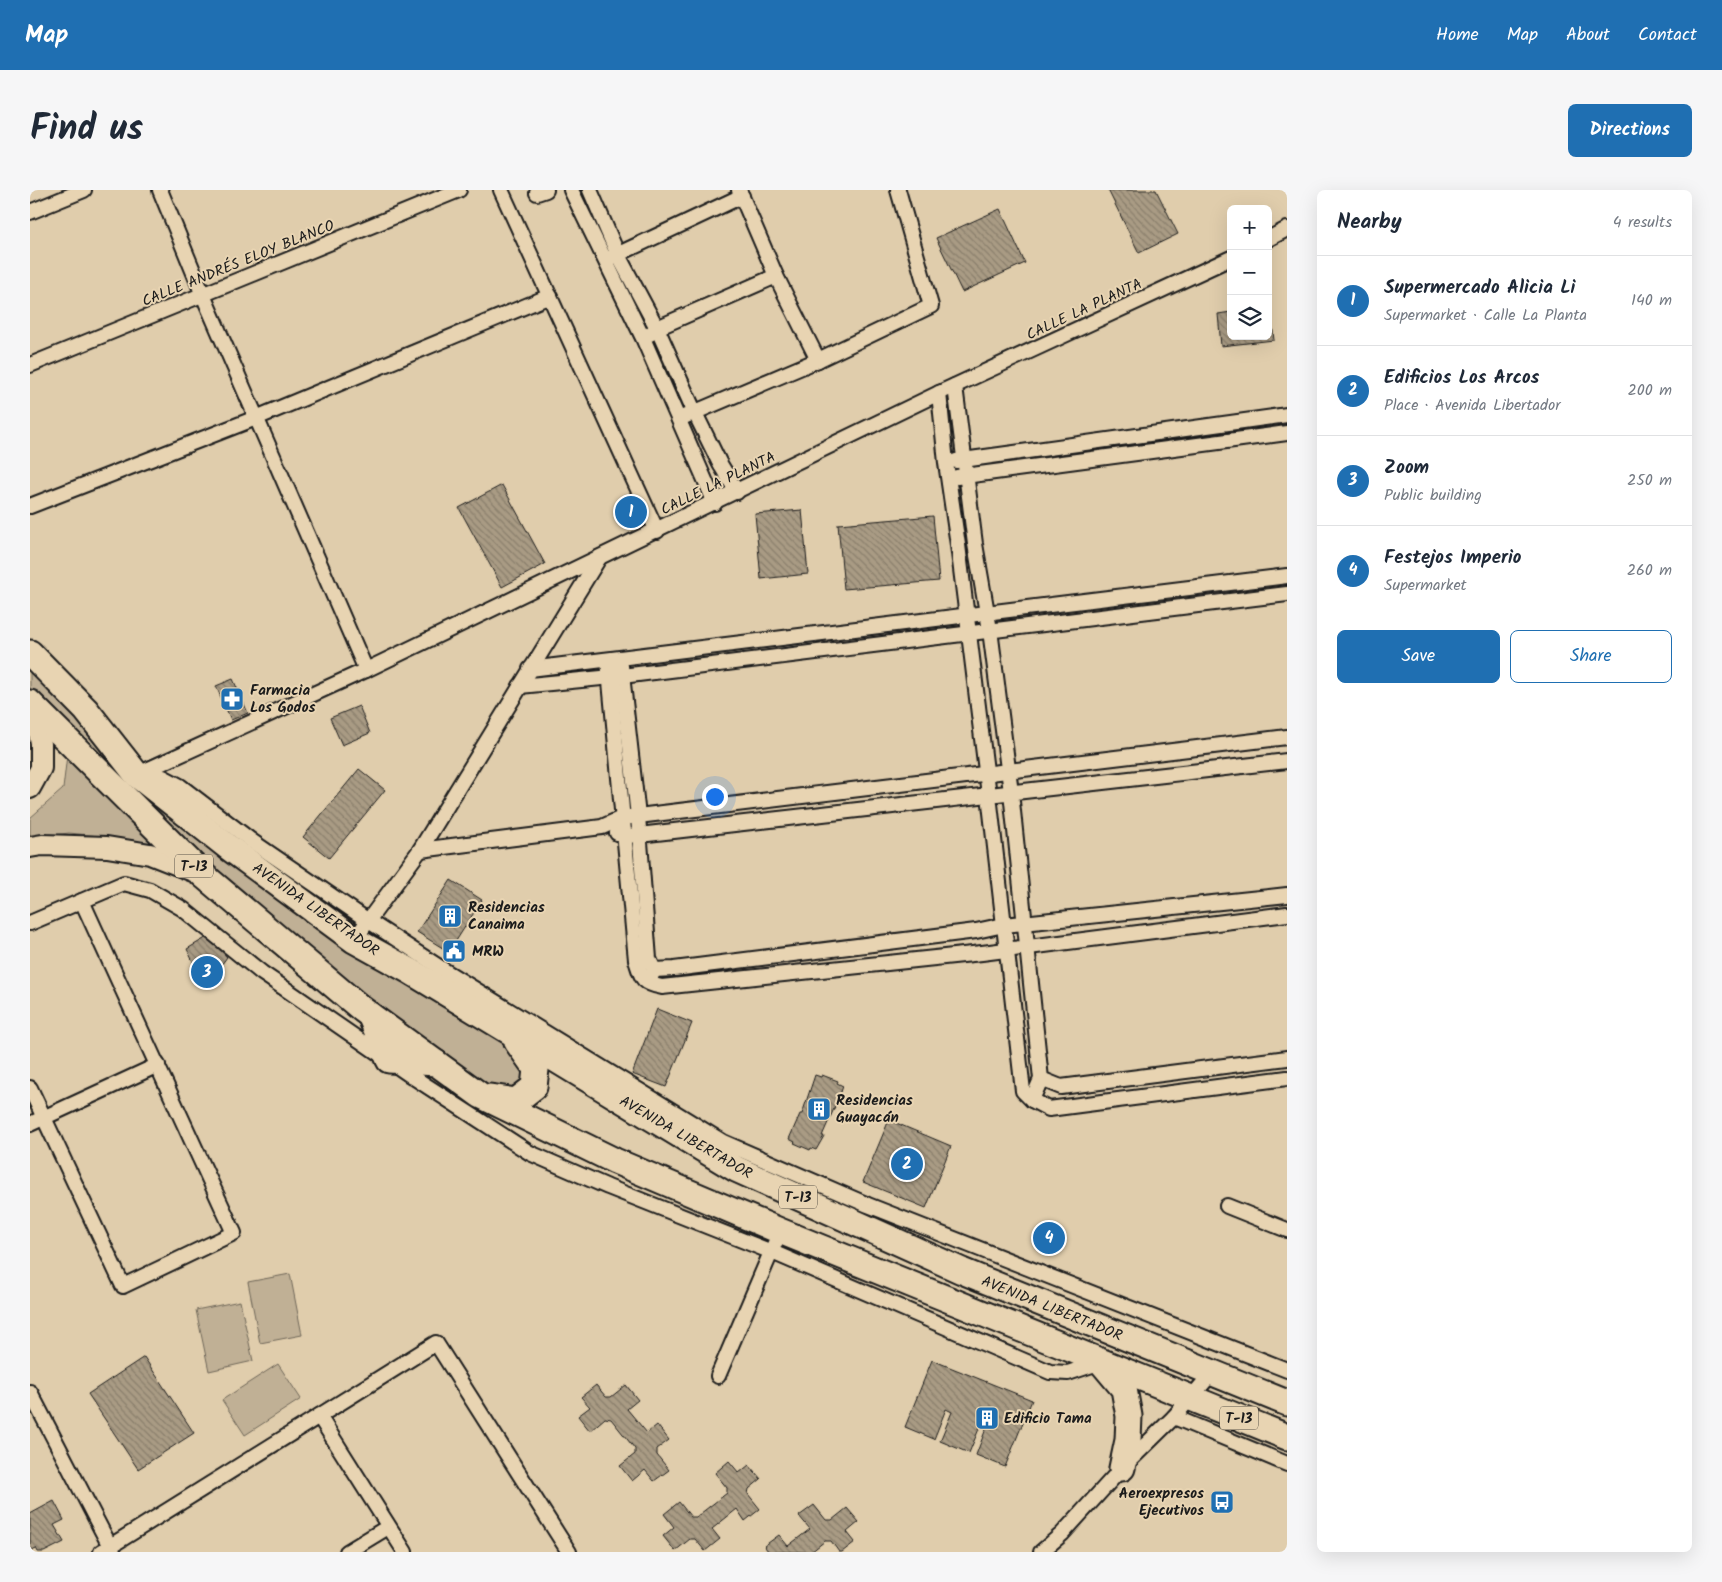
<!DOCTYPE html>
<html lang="en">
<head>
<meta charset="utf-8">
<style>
  body { margin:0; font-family:Kalam,sans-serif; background:#f6f6f7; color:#1f2937 }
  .controls { position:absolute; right:15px; top:15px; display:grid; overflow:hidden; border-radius:8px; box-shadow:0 5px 20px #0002 }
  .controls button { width:45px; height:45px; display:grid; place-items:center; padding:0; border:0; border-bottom:1px solid #e0e1e3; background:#fff; color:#1f2937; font:25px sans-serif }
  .you { position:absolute; left:684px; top:606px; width:18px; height:18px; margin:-12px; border:4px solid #fff; border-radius:50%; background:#1a73e8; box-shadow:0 0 0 8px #1a73e833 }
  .badge { display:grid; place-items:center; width:32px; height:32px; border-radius:50%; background:#1f6fb2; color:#fff; font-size:16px; font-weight:700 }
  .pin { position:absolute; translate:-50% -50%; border:2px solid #fff; box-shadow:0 1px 5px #0006 }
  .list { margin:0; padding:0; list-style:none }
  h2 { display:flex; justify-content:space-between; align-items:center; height:65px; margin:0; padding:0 20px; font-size:21px }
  h2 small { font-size:16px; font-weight:400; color:#747a83 }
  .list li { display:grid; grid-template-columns:32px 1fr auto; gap:15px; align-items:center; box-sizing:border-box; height:90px; padding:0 20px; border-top:1px solid #e0e1e3 }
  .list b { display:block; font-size:19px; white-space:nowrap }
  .list p { margin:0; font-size:16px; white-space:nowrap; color:#747a83 }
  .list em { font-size:16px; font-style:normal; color:#747a83 }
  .actions { display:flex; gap:10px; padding:15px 20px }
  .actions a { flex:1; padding:11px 0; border:1px solid #1f6fb2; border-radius:8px; text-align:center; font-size:18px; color:#1f6fb2 }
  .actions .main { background:#1f6fb2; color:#fff }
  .icon { flex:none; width:28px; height:28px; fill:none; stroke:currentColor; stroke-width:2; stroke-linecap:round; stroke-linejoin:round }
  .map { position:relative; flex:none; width:1257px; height:1362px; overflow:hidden; border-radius:8px }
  header { display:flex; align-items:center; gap:30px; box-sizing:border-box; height:70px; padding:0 25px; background:#1f6fb2; color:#fff }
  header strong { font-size:24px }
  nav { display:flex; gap:28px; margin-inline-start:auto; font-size:18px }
  .intro { display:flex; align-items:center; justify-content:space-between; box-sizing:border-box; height:120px; padding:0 30px }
  h1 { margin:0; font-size:35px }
  .button { padding:12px 22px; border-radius:8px; background:#1f6fb2; color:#fff; font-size:18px; font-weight:700 }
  main { display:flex; gap:30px; padding:0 30px }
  aside { flex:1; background:#fff; border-radius:8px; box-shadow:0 5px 20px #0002 }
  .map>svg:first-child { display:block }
  .green { fill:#c0b095; stroke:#6e6658 }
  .building { fill:url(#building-back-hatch); stroke:#1c1c1c }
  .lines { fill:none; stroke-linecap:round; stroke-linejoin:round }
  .street-casing { stroke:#1c1c1c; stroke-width:18 }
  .secondary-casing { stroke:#1c1c1c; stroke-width:24 }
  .highway-casing { stroke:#1c1c1c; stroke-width:29 }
  .street { stroke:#e8d4b2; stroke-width:14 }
  .secondary { stroke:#e8d4b2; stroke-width:20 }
  .highway { stroke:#e8d4b2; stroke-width:25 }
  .labels { text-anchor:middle; stroke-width:4; stroke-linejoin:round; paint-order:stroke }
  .shield { fill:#e8d4b2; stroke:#595349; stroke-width:1 }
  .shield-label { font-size:14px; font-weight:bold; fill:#1c1c1c }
  .street-label { font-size:15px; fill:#1c1c1c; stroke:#e8d4b2 }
  .poi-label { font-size:15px; font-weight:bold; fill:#1c1c1c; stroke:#e8d4b2; text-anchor:start }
</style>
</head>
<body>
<header>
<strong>Map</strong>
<nav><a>Home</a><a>Map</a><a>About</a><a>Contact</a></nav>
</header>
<div class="intro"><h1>Find us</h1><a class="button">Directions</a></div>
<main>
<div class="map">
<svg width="1257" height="1362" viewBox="0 0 1257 1362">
  <defs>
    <pattern id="building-back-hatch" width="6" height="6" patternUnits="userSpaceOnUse" patternTransform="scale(1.25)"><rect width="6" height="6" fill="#a99b84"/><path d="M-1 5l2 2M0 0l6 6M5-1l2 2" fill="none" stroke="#897e6b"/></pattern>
  </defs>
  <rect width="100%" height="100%" fill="#e0cdac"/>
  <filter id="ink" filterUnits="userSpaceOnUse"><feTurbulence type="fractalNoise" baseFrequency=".02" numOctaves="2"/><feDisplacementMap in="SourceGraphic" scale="10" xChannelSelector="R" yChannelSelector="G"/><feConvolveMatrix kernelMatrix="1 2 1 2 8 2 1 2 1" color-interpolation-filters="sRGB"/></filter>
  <g filter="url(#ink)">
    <g class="green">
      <path d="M0,471L235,696L500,870L513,897L468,906L238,729L146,646L0,502Z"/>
      <path d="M37,565L136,659L90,648L39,643L0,648V628L33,599Z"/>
      <path d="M260,1084L272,1145L230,1153L218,1092Z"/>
      <path d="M210,1111L223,1171L179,1181L166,1120Z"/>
      <path d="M248,1174L271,1209L215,1245L192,1210Z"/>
    </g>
    <g class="building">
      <path d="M1078,0H1126L1148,44L1109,63Z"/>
      <path d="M970,19L995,73L932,102L906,48Z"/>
      <path d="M1238,118H1240L1244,150L1191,156L1188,124L1201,122V146H1238Z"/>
      <path d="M472,295L515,374L472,397L429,318Z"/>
      <path d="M772,320L778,384L731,389L725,324Z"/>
      <path d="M903,326L909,391L814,399L808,334Z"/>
      <path d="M203,489L218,523L201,530L186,496Z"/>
      <path d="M329,516L340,543L312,555L300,528Z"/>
      <path d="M329,579L355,600L299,668L273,647Z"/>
      <path d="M421,690L452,710L419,762L387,742Z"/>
      <path d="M179,746L197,767L175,797L157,759Z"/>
      <path d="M627,819L662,833L636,897L602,884Z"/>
      <path d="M785,885L791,887L792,885L808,891L807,893L813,896L810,905L792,946H794L786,960L781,958L780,960L764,953L765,952L759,949L770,924H772Z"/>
      <path d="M859,930L921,956L896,1018L833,992Z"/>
      <path d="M114,1167L164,1243L108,1279L58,1204Z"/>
      <path d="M902,1170L1002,1210L975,1277L946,1265L957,1236L951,1234L939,1263L910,1251L922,1222L916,1219L904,1249L875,1237Z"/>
      <path d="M566,1195L576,1207H581L596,1195L608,1210L597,1219L617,1243L627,1235L639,1250L627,1259V1265L639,1280L624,1291L615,1280L602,1291L590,1276L605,1264V1259L581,1229L575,1228L560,1241L548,1226L560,1217L551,1207Z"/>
      <path d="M699,1271L709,1283L719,1275L731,1289L719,1299L718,1304L730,1319L715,1331L707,1319L682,1339L690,1349L675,1361L665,1349H660L645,1361L633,1346L644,1337L634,1324L649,1312L661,1327H666L697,1303V1298L685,1283Z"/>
      <path d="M24,1311L34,1330L24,1335L34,1352L14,1362H8L6,1358L0,1361V1324Z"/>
      <path d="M784,1315L796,1330H802L817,1318L829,1332L817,1342L825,1352L812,1362H809L801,1351H795L781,1362H739L734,1356L749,1345L758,1356L780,1339L769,1326Z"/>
    </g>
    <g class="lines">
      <g class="street-casing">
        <g id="street">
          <path d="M130,0L173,105L336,480"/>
          <path d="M471,0L627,341"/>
          <path d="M541,0L613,148L685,313"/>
          <path d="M560,0L588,65L627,138L665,223L690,274L707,302"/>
          <path d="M709,0L746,86L788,170"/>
          <path d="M507,3L516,0"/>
          <path d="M0,22L54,0"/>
          <path d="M1238,49L1257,39"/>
          <path d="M580,68L712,6"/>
          <path d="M620,144L627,138L746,86"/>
          <path d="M0,175L429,0"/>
          <path d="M925,196L945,354L960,440L981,602L1011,889L1002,910"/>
          <path d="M909,203L916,273L928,355L959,605L993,901L1002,910L1019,919L1257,888"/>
          <path d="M649,229L788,170L901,116L868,0"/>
          <path d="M926,271L1257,225"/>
          <path d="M927,287L1257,243"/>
          <path d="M0,316L226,228L520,106"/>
          <path d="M578,470L606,770C612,789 612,793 632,797L952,763L1257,724"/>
          <path d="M591,476L608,626L619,769L624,780L621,787"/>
          <path d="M500,479L1257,386"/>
          <path d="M490,496L592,486L1257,404"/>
          <path d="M108,584L336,480L909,203L1201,68"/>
          <path d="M111,585L133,587L150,596L223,652L337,730L420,784L693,952L838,1015L1257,1180"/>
          <path d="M587,643L595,646L609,645L1257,571"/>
          <path d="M390,660L572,637L592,628L608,626L1257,547"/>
          <path d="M0,733L94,693L120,700L153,719L232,783L257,800L380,885L500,963L578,997L742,1062L1020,1182L1038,1183L1071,1172"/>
          <path d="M324,750L390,660L569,368"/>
          <path d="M624,780L644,779L946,741L974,735L1257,705"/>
          <path d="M1011,889L1031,897L1257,868"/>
          <path d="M0,898L93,1096L204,1043L52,711"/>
          <path d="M0,934L128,875"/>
          <path d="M1197,1016L1257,1040"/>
          <path d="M688,1186L745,1053"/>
          <path d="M0,1202L83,1362"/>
          <path d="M289,1226L375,1362"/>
          <path d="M1144,1227L1257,1274"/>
          <path d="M71,1362L406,1153L539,1362"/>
          <path d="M317,1362L358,1337"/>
          <path d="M1011,1362L1032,1344L1092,1278L1144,1227L1182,1183"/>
        </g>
      </g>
      <g class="secondary-casing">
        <g id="secondary">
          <path d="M0,598L11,578V554L5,519"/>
          <path d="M0,657L12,655L77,657L120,664L168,683"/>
        </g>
      </g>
      <g class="highway-casing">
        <g id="highway">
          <path d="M0,463L56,520L107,585L198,657L324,750L380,781L706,979L932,1081L1257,1213"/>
          <path d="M0,513L173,685L333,820L450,905L585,971L750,1041L1257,1247"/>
          <path d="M340,825L359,870L406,873"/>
          <path d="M460,907L486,911L504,897L506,879L487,852"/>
          <path d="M1073,1174L1094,1199L1099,1226L1098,1250L1092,1278"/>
        </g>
      </g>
      <use href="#street" class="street"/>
      <use href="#secondary" class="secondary"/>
      <use href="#highway" class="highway"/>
    </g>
  </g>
  <defs>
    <g id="pharmacy-square" transform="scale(1.25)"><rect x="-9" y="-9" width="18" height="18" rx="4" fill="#1f6fb2" stroke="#e8d4b2"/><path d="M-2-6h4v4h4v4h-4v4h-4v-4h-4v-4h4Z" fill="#fff"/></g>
    <g id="building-square" transform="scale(1.25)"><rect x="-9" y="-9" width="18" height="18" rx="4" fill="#1f6fb2" stroke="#e8d4b2"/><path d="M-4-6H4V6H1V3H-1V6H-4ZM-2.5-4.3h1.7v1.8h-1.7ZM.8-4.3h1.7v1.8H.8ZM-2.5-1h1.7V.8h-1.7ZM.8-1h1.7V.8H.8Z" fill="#fff"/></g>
    <g id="civic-square" transform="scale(1.25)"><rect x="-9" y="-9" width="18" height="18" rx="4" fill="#1f6fb2" stroke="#e8d4b2"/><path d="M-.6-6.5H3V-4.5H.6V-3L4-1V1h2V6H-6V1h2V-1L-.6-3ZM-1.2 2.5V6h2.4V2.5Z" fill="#fff"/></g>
    <g id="bus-square" transform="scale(1.25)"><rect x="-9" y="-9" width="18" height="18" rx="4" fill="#1f6fb2" stroke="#e8d4b2"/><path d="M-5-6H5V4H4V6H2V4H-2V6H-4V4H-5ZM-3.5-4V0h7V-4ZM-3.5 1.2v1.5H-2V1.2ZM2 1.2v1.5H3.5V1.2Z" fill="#fff"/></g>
  </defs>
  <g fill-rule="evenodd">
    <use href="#pharmacy-square" x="202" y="509"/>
    <use href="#building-square" x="420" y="726"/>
    <use href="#civic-square" x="424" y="761"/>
    <use href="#building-square" x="789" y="919"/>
    <use href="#building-square" x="957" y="1228"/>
    <use href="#bus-square" x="1192" y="1312"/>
  </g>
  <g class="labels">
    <g class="shield">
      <rect x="145" y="664.5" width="38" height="23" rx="4"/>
      <rect x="749" y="995.5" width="38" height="23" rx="4"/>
      <rect x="1190" y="1216.5" width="38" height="23" rx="4"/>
    </g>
    <g class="shield-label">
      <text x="164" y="681">T-13</text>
      <text x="768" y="1012">T-13</text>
      <text x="1209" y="1233">T-13</text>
    </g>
    <g class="street-label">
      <text transform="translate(208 73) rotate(-22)" y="5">CALLE ANDRÉS ELOY BLANCO</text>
      <text transform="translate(1054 119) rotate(-25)" y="5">CALLE LA PLANTA</text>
      <text transform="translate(688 293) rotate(-26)" y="5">CALLE LA PLANTA</text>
      <text transform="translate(286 719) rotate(35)" y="5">AVENIDA LIBERTADOR</text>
      <text transform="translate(656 947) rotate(30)" y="5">AVENIDA LIBERTADOR</text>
      <text transform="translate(1022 1118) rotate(22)" y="5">AVENIDA LIBERTADOR</text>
    </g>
    <g class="poi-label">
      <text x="220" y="505">Farmacia<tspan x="220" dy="17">Los Godos</tspan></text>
      <text x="438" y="722">Residencias<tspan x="438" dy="17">Canaima</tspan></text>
      <text x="442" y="766">MRW</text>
      <text x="806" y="915">Residencias<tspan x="806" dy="17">Guayacán</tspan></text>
      <text x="974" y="1233">Edificio Tama</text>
      <text x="1174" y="1308" text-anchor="end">Aeroexpresos<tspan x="1174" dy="17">Ejecutivos</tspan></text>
    </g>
  </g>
</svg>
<div class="controls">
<button>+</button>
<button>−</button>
<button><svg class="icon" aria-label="layers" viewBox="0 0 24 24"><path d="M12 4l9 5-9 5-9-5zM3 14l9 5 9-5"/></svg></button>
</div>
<div class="you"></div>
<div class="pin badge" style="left:601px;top:322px">1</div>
<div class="pin badge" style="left:877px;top:974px">2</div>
<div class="pin badge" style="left:177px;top:782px">3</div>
<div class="pin badge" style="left:1019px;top:1048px">4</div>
</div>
<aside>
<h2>Nearby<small>4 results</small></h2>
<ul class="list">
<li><span class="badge">1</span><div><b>Supermercado Alicia Li</b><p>Supermarket · Calle La Planta</p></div><em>140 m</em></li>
<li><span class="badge">2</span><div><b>Edificios Los Arcos</b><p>Place · Avenida Libertador</p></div><em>200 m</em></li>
<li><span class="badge">3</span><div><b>Zoom</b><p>Public building</p></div><em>250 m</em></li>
<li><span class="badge">4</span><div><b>Festejos Imperio</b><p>Supermarket</p></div><em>260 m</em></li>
</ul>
<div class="actions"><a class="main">Save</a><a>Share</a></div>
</aside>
</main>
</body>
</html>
